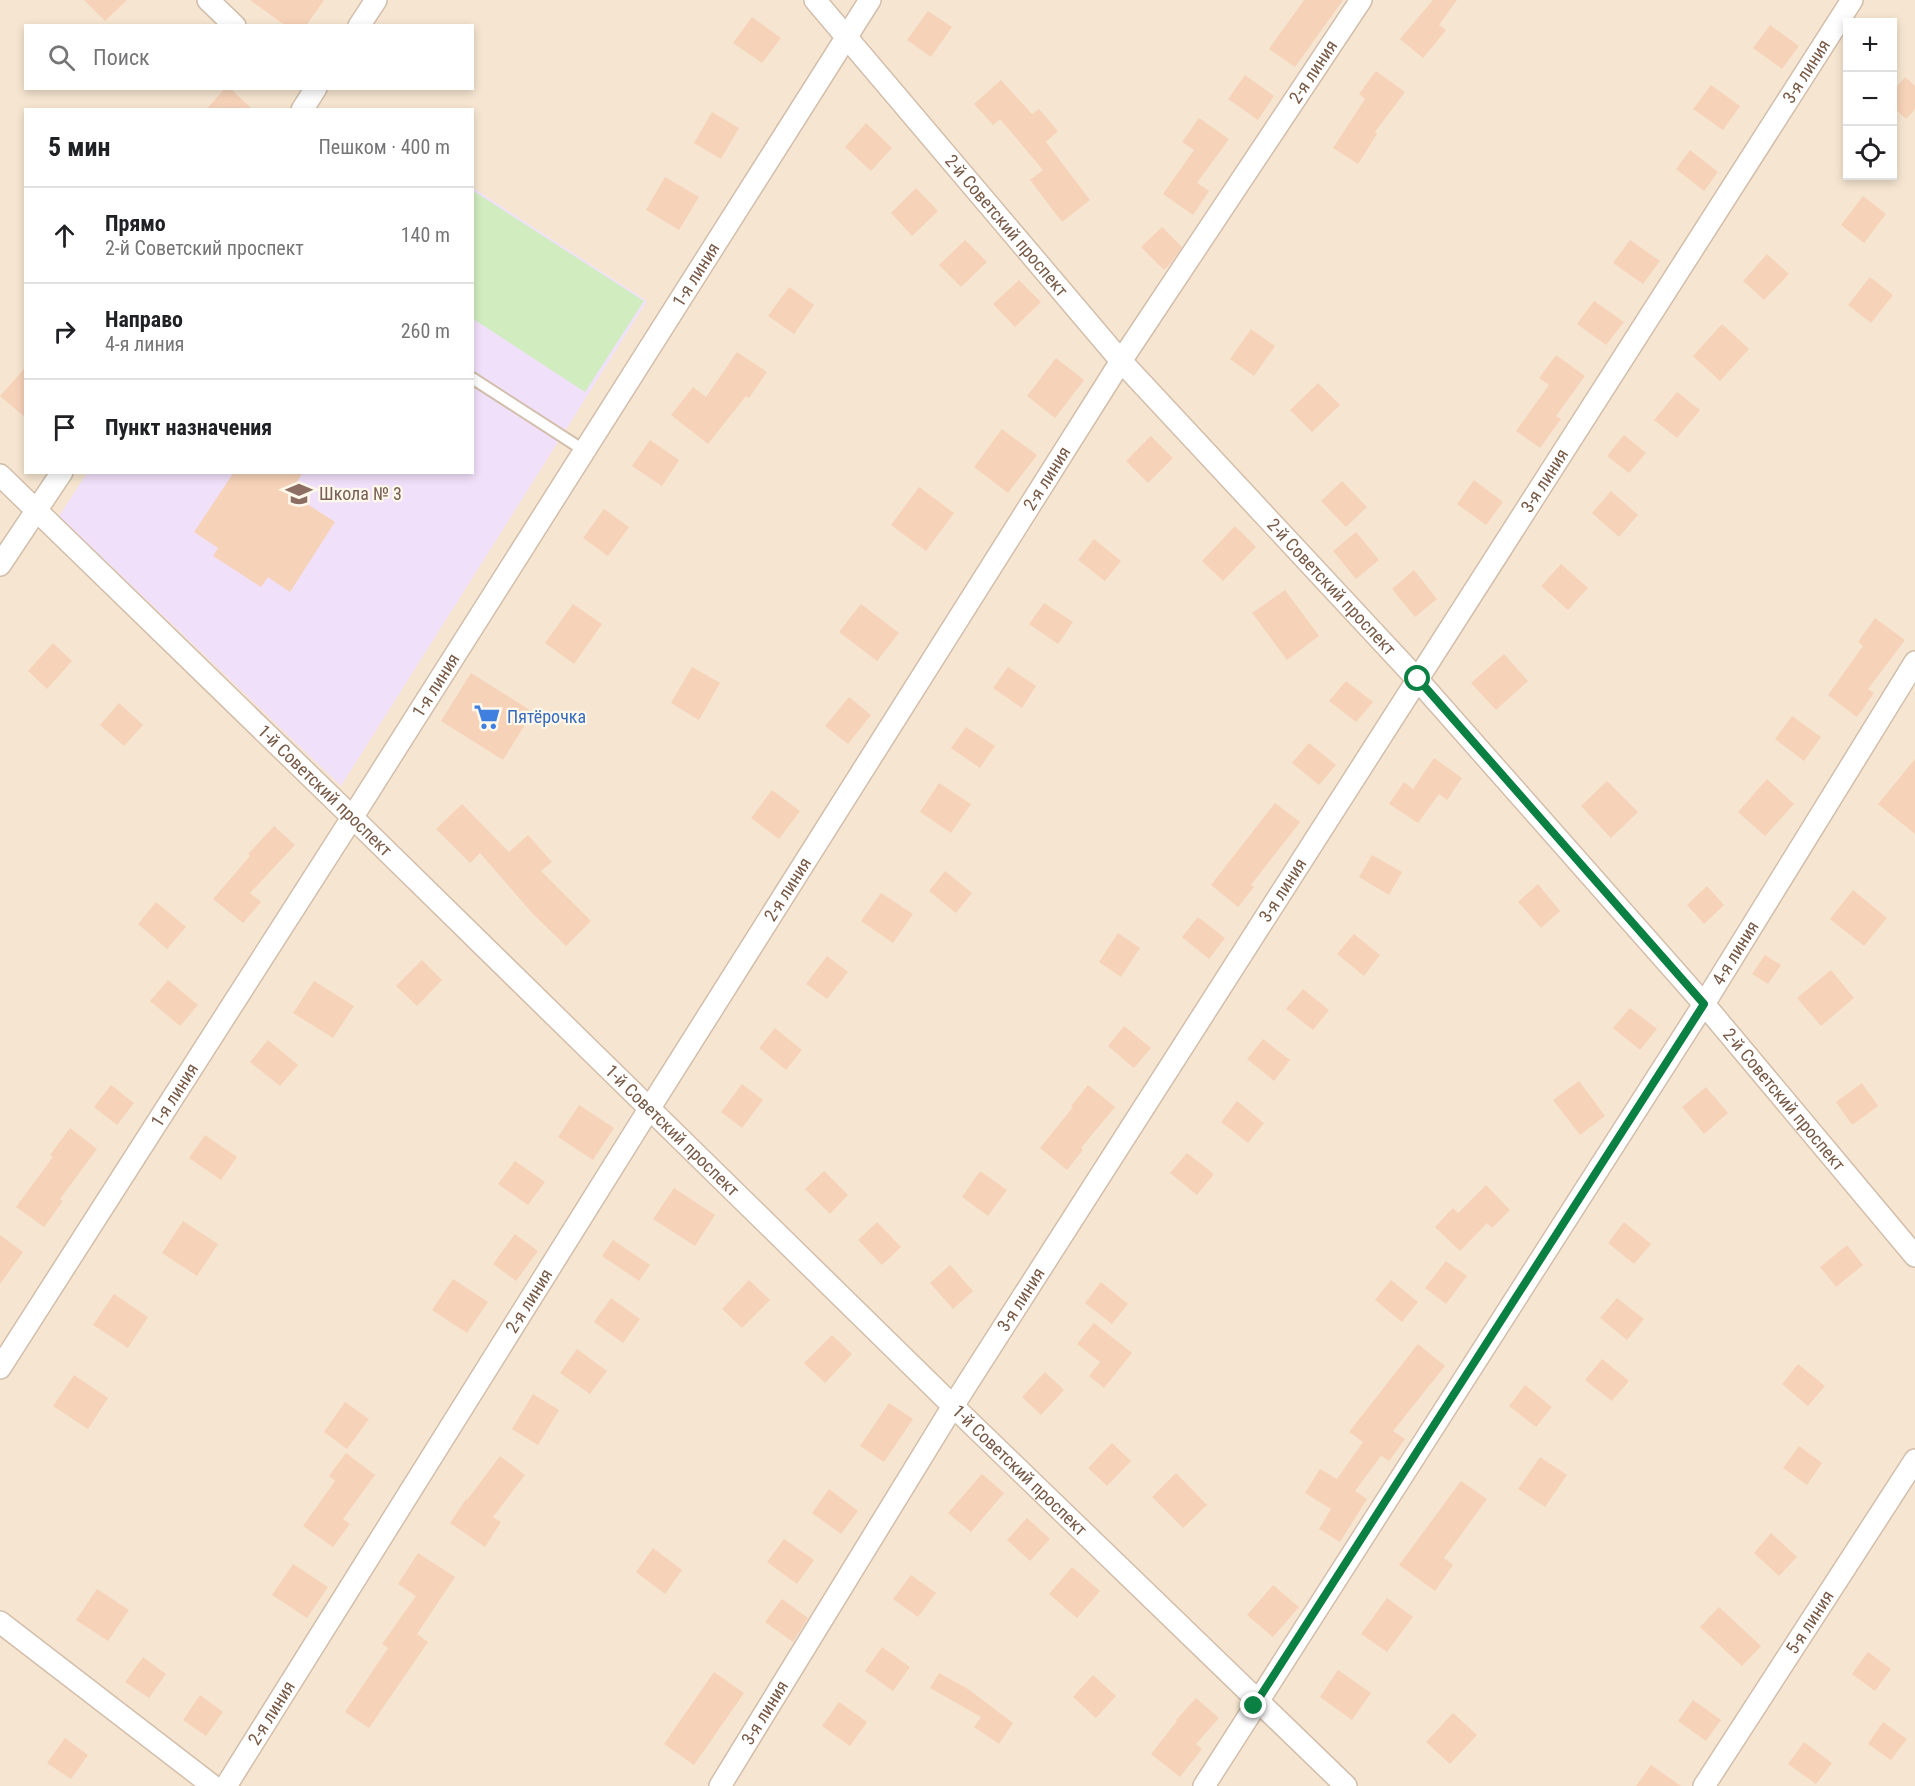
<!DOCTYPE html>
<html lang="ru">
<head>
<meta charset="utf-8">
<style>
  body { margin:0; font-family:"Roboto Condensed",sans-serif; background:#f2f2f2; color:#202124 }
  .controls { position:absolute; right:18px; top:18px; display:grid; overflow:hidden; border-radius:0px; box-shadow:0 3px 9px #0003 }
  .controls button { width:54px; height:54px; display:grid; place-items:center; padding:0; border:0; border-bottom:2px solid #e0e0e0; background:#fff; color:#202124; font:30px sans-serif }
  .stop { position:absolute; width:18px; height:18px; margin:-14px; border:4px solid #0b8043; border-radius:50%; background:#fff }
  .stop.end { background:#0b8043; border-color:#fff; box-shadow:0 2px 6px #0008 }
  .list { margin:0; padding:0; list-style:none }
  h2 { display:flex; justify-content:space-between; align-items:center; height:78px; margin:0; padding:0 24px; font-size:26px }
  h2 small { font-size:20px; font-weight:400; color:#757577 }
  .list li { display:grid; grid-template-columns:39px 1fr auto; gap:18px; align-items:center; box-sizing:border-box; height:96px; padding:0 24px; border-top:2px solid #e0e0e0 }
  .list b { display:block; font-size:22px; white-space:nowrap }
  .list p { margin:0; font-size:20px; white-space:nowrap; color:#757577 }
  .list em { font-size:20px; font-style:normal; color:#757577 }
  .icon { flex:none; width:33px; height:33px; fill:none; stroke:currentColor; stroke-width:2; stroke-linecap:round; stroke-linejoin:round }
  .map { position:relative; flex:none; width:1915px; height:1786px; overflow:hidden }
  .search { position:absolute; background:#fff; box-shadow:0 3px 9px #0003; left:24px; top:24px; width:450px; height:66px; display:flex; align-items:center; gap:15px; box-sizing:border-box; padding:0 21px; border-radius:0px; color:#757577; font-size:22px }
  .panel { position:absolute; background:#fff; box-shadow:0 3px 9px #0003; left:24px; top:108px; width:450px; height:366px; border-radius:0px }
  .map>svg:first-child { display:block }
  .residential { fill:#f6e6d1; fill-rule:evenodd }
  .education { fill:#f1e0fa }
  .green { fill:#d1edc0 }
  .building { fill:#f6d2b8 }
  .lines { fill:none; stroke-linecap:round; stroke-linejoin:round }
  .service-casing { stroke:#d2beab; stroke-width:14 }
  .minor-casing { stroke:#d2beab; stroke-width:24 }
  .service { stroke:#fff; stroke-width:10 }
  .minor { stroke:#fff; stroke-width:21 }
  .route { stroke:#0b8043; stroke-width:8 }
  .labels { text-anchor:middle; stroke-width:4.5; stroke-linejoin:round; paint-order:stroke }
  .street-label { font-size:18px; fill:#785a47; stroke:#fff8eb }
  .education-label { font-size:18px; fill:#785e54; stroke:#fff8eb; text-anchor:start }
  .shop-label { font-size:18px; fill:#366cbe; stroke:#fff8eb; text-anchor:start }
</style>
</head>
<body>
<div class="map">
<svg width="1915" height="1786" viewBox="0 0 1915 1786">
  <rect width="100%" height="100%" fill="#fef4e3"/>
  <path class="residential" d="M0,0H1915V1786H0ZM1848,22H1892V176H1848ZM26,26H472V88H26ZM26,110H472V472H26Z"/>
  <path class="education" d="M473,188L647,301L341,786L59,516L87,473L472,472Z"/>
  <path class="green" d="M472,190L644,301L585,392L473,319Z"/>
  <g class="building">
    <path d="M84,0H127L105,21Z"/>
    <path d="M250,0H324L306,26H286Z"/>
    <path d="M1304,0H1343L1295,67L1269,49Z"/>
    <path d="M1433,0H1457L1439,25L1446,30L1423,58L1400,39Z"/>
    <path d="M928,11L952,27L931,57L907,40Z"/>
    <path d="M752,17L781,38L762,63L733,43Z"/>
    <path d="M1770,25L1799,46L1782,69L1753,48Z"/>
    <path d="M1376,71L1405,92L1375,132L1377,134L1358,164L1333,148L1365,99L1359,94Z"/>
    <path d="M1245,75L1274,96L1258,120L1228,99Z"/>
    <path d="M1905,77L1915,86V109L1906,119L1893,107V91Z"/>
    <path d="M1001,80L1032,114L1039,109L1058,131L1046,142L1090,200L1062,222L1030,180L1043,170L1000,119L993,125L974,104Z"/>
    <path d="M1711,85L1740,106L1723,130L1693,109Z"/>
    <path d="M225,88H230L253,110H206Z"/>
    <path d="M712,112L739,128L721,159L694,143Z"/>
    <path d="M1199,118L1229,139L1197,183L1209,191L1193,215L1163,194L1194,150L1182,142Z"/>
    <path d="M866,123L892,148L871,171L845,147Z"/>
    <path d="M1690,150L1718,172L1704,191L1676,169Z"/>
    <path d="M665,177L699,197L679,230L646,210Z"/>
    <path d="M916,188L938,211L912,236L891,213Z"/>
    <path d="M1863,196L1886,214L1864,243L1841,225Z"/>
    <path d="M1162,227L1182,247L1171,263L1164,270L1141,247Z"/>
    <path d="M965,240L987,262L961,287L939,265Z"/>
    <path d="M1630,240L1660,261L1643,284L1613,263Z"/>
    <path d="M1767,254L1789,274L1764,300L1743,281Z"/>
    <path d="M1870,277L1893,295L1871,323L1848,305Z"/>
    <path d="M1019,280L1041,302L1015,327L993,304Z"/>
    <path d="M789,287L814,305L794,334L768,316Z"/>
    <path d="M1594,301L1624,322L1606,345L1577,324Z"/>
    <path d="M1722,324L1749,349L1720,381L1693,356Z"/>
    <path d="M1251,329L1275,346L1254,376L1230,359Z"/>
    <path d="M737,352L767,372L749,398L746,396L708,444L671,415L693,387L706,397Z"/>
    <path d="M1556,355L1585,376L1556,416L1561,419L1540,448L1516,431L1549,385L1539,378Z"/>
    <path d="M1056,358L1084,380L1055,418L1027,396Z"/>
    <path d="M26,367V418L0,396Z"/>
    <path d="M1318,383L1340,405L1312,432L1290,410Z"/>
    <path d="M1677,392L1700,410L1677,438L1654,420Z"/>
    <path d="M1002,429L1037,455L1008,493L974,467Z"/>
    <path d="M1624,435L1646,453L1629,473L1607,456Z"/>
    <path d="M1151,436L1173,458L1148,483L1126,461Z"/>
    <path d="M650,440L679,460L662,486L632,466Z"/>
    <path d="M234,472H303L290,493L335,522L290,592L268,577L261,587L213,556L218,548L194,532Z"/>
    <path d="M1474,480L1503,502L1486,525L1457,504Z"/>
    <path d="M1342,481L1367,507L1346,527L1321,501Z"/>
    <path d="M919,487L954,513L926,551L891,525Z"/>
    <path d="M1611,491L1638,515L1619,537L1592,513Z"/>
    <path d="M604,509L629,527L608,556L583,538Z"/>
    <path d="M1235,526L1256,547L1223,581L1202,561Z"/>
    <path d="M1356,532L1379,560L1356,579L1333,551Z"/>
    <path d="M1094,539L1121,561L1105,581L1078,560Z"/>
    <path d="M1561,564L1588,588L1568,610L1541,586Z"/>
    <path d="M1414,570L1437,599L1415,617L1392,589Z"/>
    <path d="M1285,590L1319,636L1287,660L1252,613Z"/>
    <path d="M1044,603L1073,622L1058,644L1029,624Z"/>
    <path d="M573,604L602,624L574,664L545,643Z"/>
    <path d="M861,604L899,633L877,661L839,632Z"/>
    <path d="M1875,618L1905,640L1868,689L1874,693L1857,717L1828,695L1863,646L1858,642Z"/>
    <path d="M53,643L72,661L47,689L28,671Z"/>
    <path d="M1504,654L1528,681L1496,710L1471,683Z"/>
    <path d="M692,667L720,683L699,720L671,703Z"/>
    <path d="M1008,667L1036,686L1022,708L993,688Z"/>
    <path d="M471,673L533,712L503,760L441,721Z"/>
    <path d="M1346,681L1373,702L1356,722L1329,701Z"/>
    <path d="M849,697L871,715L848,744L825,726Z"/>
    <path d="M119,703L143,725L124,746L100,725Z"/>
    <path d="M1792,716L1821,737L1804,761L1775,739Z"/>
    <path d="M966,727L995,746L980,768L951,748Z"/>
    <path d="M1309,743L1336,765L1319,785L1292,763Z"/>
    <path d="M1434,758L1462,778L1447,800L1439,794L1418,823L1389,804L1404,782L1413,789Z"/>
    <path d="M1915,759V834L1878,804Z"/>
    <path d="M1767,779L1794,804L1765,836L1738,812Z"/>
    <path d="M1607,781L1638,812L1611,838L1581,806Z"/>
    <path d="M939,783L971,804L951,833L920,812Z"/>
    <path d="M772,790L800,811L779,839L751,818Z"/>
    <path d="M1275,803L1300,822L1251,885L1254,887L1238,907L1211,885Z"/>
    <path d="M462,804L509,852L528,835L552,862L541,871L591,921L566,946L532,913L480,853L470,863L436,829Z"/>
    <path d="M274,826L295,845L250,893L261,902L243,923L213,899L250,856L248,854Z"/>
    <path d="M1372,855L1402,872L1389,895L1359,877Z"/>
    <path d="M945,871L972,893L956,913L929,891Z"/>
    <path d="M1538,884L1560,911L1541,928L1518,902Z"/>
    <path d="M1707,886L1724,905L1704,924L1687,905Z"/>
    <path d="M1853,890L1887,918L1864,946L1830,919Z"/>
    <path d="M881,893L913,914L893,943L861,921Z"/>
    <path d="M156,902L186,927L167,949L138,924Z"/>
    <path d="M1198,917L1225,938L1209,959L1182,937Z"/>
    <path d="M1118,933L1140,948L1121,977L1099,962Z"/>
    <path d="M1354,934L1380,955L1364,976L1337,954Z"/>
    <path d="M1765,955L1781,965L1768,984L1752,974Z"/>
    <path d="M827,956L848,972L827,999L806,984Z"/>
    <path d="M422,960L442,980L417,1006L396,986Z"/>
    <path d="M1831,970L1854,998L1821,1026L1797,998Z"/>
    <path d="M168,980L198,1005L180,1026L150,1001Z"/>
    <path d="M314,981L354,1006L333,1038L293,1013Z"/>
    <path d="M1303,989L1329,1010L1313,1030L1286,1009Z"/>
    <path d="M1630,1008L1657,1029L1640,1050L1613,1028Z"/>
    <path d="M1124,1026L1151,1048L1134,1068L1108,1046Z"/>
    <path d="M775,1028L802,1050L786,1070L759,1048Z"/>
    <path d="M1263,1039L1290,1060L1274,1081L1247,1059Z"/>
    <path d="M268,1040L298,1065L280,1086L250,1062Z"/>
    <path d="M1579,1081L1605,1116L1580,1135L1553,1100Z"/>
    <path d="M1862,1083L1878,1106L1852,1125L1836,1102Z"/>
    <path d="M742,1084L763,1100L742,1128L721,1112Z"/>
    <path d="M111,1085L134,1103L117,1125L94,1107Z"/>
    <path d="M1088,1085L1115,1107L1081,1148L1083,1150L1067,1170L1040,1148L1073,1107L1071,1106Z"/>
    <path d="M1706,1087L1728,1113L1704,1134L1682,1107Z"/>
    <path d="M1237,1101L1264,1123L1248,1143L1221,1122Z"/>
    <path d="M579,1105L614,1128L593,1160L558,1137Z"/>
    <path d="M70,1128L97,1149L60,1199L63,1201L44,1227L16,1207L53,1157L50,1155Z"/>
    <path d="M205,1135L237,1157L221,1180L189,1158Z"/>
    <path d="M1187,1153L1214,1174L1197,1195L1170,1173Z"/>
    <path d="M515,1161L545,1182L528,1205L498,1184Z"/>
    <path d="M824,1171L848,1195L830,1214L805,1189Z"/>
    <path d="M980,1171L1007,1190L988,1216L962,1197Z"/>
    <path d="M1486,1185L1510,1210L1492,1228L1487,1223L1460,1251L1435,1227L1453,1208L1458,1213Z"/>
    <path d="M674,1188L715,1215L695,1246L653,1219Z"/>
    <path d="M183,1221L218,1244L197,1276L162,1253Z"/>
    <path d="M877,1222L901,1247L882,1265L858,1240Z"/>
    <path d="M1624,1222L1651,1244L1634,1264L1608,1243Z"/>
    <path d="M515,1234L538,1251L516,1281L493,1264Z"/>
    <path d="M0,1235L23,1252L0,1284Z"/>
    <path d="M613,1240L650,1265L639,1281L602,1256Z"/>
    <path d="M1847,1245L1863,1265L1836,1287L1820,1267Z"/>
    <path d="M1446,1261L1467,1276L1446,1304L1425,1288Z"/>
    <path d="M950,1265L973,1291L953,1309L930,1283Z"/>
    <path d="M453,1279L488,1302L467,1333L432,1310Z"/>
    <path d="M749,1280L770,1300L742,1328L722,1309Z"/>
    <path d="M1391,1280L1418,1302L1402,1322L1375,1300Z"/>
    <path d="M1101,1282L1128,1304L1112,1324L1085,1303Z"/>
    <path d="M114,1294L148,1317L128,1348L93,1325Z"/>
    <path d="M611,1298L640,1319L623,1343L594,1322Z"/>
    <path d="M1617,1298L1644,1319L1627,1340L1600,1318Z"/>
    <path d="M1094,1323L1132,1353L1104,1388L1089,1376L1100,1362L1077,1344Z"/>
    <path d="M832,1335L852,1354L825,1383L804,1363Z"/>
    <path d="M1418,1344L1445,1366L1393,1431L1405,1439L1389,1461L1381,1456L1355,1491L1367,1499L1340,1542L1319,1529L1331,1509L1305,1493L1320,1469L1337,1479L1363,1442L1349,1432Z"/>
    <path d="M577,1349L607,1371L590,1394L560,1373Z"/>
    <path d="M1602,1359L1629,1381L1612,1401L1585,1380Z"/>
    <path d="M1798,1364L1825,1386L1808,1406L1782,1384Z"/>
    <path d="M1045,1372L1064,1390L1041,1415L1022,1397Z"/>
    <path d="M74,1375L108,1398L88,1429L53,1406Z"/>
    <path d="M1525,1385L1552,1407L1536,1427L1509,1406Z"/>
    <path d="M533,1394L559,1410L538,1445L512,1429Z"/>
    <path d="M345,1402L369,1419L347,1449L324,1432Z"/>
    <path d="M889,1403L913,1419L884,1462L860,1446Z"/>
    <path d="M1112,1443L1131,1461L1107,1486L1088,1468Z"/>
    <path d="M1799,1446L1822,1463L1807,1485L1783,1468Z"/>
    <path d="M346,1453L375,1475L343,1519L350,1524L333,1547L303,1526L335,1481L329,1476Z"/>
    <path d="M500,1456L525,1475L493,1517L501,1522L485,1547L450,1523L466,1499L467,1500Z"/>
    <path d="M1540,1457L1567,1475L1545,1507L1518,1489Z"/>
    <path d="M1176,1473L1207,1505L1183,1528L1152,1497Z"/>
    <path d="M982,1474L1004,1493L971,1532L948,1513Z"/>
    <path d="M1461,1481L1487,1499L1444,1558L1453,1565L1435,1591L1399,1565Z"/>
    <path d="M829,1489L858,1511L841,1534L812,1513Z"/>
    <path d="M1027,1518L1050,1539L1030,1561L1007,1540Z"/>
    <path d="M1771,1533L1797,1557L1779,1576L1754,1553Z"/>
    <path d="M784,1539L814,1560L797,1584L767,1562Z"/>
    <path d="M653,1548L682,1570L665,1594L636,1572Z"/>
    <path d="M418,1553L455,1577L417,1634L428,1642L369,1728L345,1712L388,1648L382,1644L416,1596L398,1584Z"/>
    <path d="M293,1564L328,1587L307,1618L272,1595Z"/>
    <path d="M1072,1567L1100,1591L1077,1618L1049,1594Z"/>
    <path d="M911,1575L936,1593L918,1617L893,1599Z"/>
    <path d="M1273,1585L1299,1607L1273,1637L1247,1615Z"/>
    <path d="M97,1589L129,1610L108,1641L76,1620Z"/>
    <path d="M1387,1598L1413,1617L1387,1652L1361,1634Z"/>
    <path d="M782,1599L808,1618L793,1642L765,1622Z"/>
    <path d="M1719,1607L1761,1646L1742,1666L1700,1627Z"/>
    <path d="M882,1647L910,1667L893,1691L865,1671Z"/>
    <path d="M1868,1652L1891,1669L1875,1691L1852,1674Z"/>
    <path d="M143,1657L166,1674L149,1698L125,1682Z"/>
    <path d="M1338,1670L1371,1693L1352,1720L1320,1697Z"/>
    <path d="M714,1672L744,1693L694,1765L664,1744Z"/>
    <path d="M939,1673L968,1689L1013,1723L999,1744L974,1727L981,1717L930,1688Z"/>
    <path d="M1093,1675L1116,1696L1096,1718L1073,1697Z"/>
    <path d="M200,1695L223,1712L206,1736L183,1720Z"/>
    <path d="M1196,1698L1219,1718L1196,1744L1202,1749L1180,1777L1151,1754L1177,1721L1176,1720Z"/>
    <path d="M1693,1700L1721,1720L1706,1741L1678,1721Z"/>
    <path d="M839,1702L867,1722L850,1746L822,1726Z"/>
    <path d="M1453,1713L1477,1735L1450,1764L1426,1742Z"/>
    <path d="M1883,1722L1907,1739L1891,1760L1868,1744Z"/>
    <path d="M65,1738L88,1755L71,1779L47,1763Z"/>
    <path d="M1804,1742L1832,1763L1816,1784L1788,1764Z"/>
    <path d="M1651,1765L1681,1786H1636Z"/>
  </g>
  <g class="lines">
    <g class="service-casing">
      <path id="service" d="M472,378L585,451"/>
    </g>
    <g class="minor-casing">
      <g id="minor">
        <path d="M208,0L235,26"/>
        <path id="s1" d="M815,0L1121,361L1417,679L1704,1004L1915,1256"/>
        <path d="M359,26L376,0"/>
        <path d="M302,110L316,88"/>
        <path id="s2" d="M0,475L352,817L953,1406L1346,1786"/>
        <path d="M0,565L62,472"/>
        <path id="s3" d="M0,1368L350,821L870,0"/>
        <path d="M0,1622L213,1786"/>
        <path id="s4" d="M226,1786L646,1114L1121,361L1361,0"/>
        <path id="s5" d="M720,1786L953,1406L1852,0"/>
        <path id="s6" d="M1204,1786L1704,1004L1915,662"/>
        <path id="s7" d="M1704,1786L1915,1460"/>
      </g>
    </g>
    <use href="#service" class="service"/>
    <use href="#minor" class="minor"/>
  </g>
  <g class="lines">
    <path class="route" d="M1254,1706L1704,1004L1418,679"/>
  </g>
  <defs>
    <g id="school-bare" transform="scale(2.07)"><path d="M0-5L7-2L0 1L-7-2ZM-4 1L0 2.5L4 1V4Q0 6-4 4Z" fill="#8d6e63" stroke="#fff8eb" stroke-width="2.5" paint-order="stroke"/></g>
    <g id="supermarket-bare" transform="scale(2.07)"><path d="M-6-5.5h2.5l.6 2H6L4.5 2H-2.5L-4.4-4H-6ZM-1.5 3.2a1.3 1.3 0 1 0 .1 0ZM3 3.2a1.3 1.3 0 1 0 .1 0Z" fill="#3f7fe0" stroke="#fff8eb" stroke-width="2.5" paint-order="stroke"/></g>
  </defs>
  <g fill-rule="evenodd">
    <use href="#school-bare" x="299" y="494"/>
    <use href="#supermarket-bare" x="487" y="717"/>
  </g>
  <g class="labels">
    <g class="street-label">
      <text dy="6" stroke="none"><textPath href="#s4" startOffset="2030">2-я линия</textPath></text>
      <text dy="6" stroke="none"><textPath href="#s5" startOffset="2030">3-я линия</textPath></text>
      <text dy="6" stroke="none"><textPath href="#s1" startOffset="296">2-й Советский проспект</textPath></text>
      <text dy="6" stroke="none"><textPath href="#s3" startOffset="1296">1-я линия</textPath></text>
      <text dy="6" stroke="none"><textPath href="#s4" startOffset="1544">2-я линия</textPath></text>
      <text dy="6" stroke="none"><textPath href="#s5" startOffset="1544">3-я линия</textPath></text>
      <text dy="6" stroke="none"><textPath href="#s1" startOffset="782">2-й Советский проспект</textPath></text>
      <text dy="6" stroke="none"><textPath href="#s3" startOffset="810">1-я линия</textPath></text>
      <text dy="6" stroke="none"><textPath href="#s2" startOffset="453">1-й Советский проспект</textPath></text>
      <text dy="6" stroke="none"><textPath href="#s4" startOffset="1058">2-я линия</textPath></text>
      <text dy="6" stroke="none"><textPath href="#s5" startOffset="1058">3-я линия</textPath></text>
      <text dy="6" stroke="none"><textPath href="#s6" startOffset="988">4-я линия</textPath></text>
      <text dy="6" stroke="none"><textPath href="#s3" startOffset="324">1-я линия</textPath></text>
      <text dy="6" stroke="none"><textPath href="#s1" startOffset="1466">2-й Советский проспект</textPath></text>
      <text dy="6" stroke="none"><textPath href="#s2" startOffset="939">1-й Советский проспект</textPath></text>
      <text dy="6" stroke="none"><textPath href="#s5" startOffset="572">3-я линия</textPath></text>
      <text dy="6" stroke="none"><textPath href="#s4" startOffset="572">2-я линия</textPath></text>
      <text dy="6" stroke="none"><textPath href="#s2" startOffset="1425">1-й Советский проспект</textPath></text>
      <text dy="6" stroke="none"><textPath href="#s7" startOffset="195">5-я линия</textPath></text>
      <text dy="6" stroke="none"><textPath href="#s4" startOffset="86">2-я линия</textPath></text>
      <text dy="6" stroke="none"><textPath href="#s5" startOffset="86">3-я линия</textPath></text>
    </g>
    <g class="education-label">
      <text x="319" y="500">Школа № 3</text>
    </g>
    <g class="shop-label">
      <text x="507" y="723">Пятёрочка</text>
    </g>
  </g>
</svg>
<div class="controls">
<button>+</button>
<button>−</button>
<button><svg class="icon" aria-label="locate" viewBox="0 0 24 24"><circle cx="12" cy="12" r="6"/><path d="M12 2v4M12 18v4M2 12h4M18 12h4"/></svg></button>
</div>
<div class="stop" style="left:1418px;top:679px"></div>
<div class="stop end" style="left:1254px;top:1706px"></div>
<div class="search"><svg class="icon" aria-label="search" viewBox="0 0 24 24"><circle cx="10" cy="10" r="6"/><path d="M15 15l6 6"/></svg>Поиск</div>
<section class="panel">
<h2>5 мин<small>Пешком · 400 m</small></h2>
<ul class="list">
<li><svg class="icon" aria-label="ahead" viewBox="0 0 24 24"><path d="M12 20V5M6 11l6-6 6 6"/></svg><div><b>Прямо</b><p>2-й Советский проспект</p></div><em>140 m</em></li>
<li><svg class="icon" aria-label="right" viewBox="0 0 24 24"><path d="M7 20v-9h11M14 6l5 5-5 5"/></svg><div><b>Направо</b><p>4-я линия</p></div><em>260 m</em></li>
<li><svg class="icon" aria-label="arrive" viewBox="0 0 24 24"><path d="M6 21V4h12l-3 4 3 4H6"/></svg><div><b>Пункт назначения</b></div></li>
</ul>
</section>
</div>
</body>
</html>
